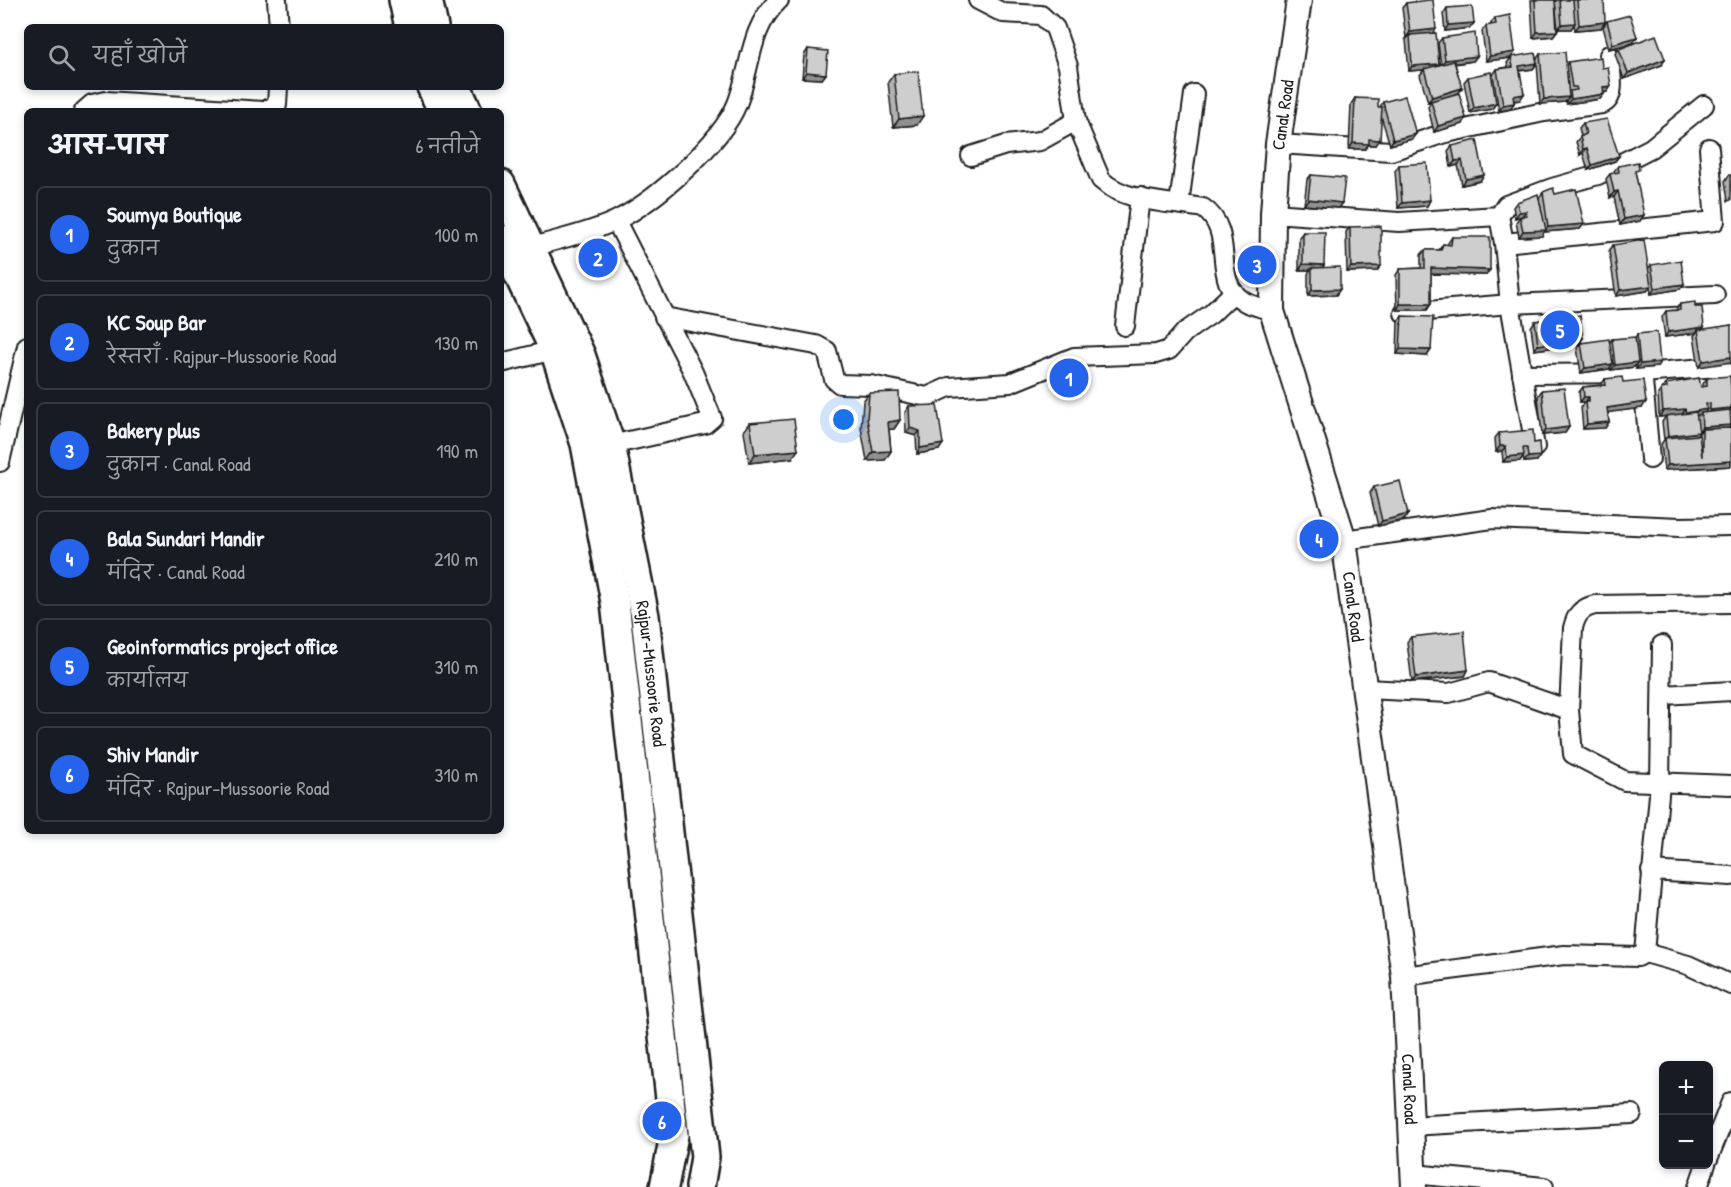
<!DOCTYPE html>
<html lang="hi">
<head>
<meta charset="utf-8">
<style>
  body { margin:0; font-family:"Patrick Hand","Playpen Sans Deva",sans-serif; background:#242831; color:#f1f3f6 }
  .controls { position:absolute; right:18px; bottom:18px; display:grid; overflow:hidden; border-radius:9px; box-shadow:0 3px 9px #0003 }
  .controls button { width:54px; height:54px; display:grid; place-items:center; padding:0; border:0; border-bottom:2px solid #363941; background:#171b24; color:#f1f3f6; font:30px sans-serif }
  .you { position:absolute; left:844px; top:420px; width:21px; height:21px; margin:-15px; border:4px solid #fff; border-radius:50%; background:#1a73e8; box-shadow:0 0 0 9px #1a73e833 }
  .badge { display:grid; place-items:center; width:39px; height:39px; border-radius:50%; background:#2563eb; color:#fff; font-size:20px; font-weight:700 }
  .pin { position:absolute; translate:-50% -50%; border:3px solid #fff; box-shadow:0 2px 6px #0006 }
  .list { margin:0; padding:0; list-style:none }
  h2 { display:flex; justify-content:space-between; align-items:center; height:78px; margin:0; padding:0 24px; font-size:26px }
  h2 small { font-size:20px; font-weight:400; color:#9ea1a6 }
  .list li { display:grid; grid-template-columns:39px 1fr auto; gap:18px; align-items:center; box-sizing:border-box; height:96px; margin:0 12px 12px; padding:0 12px; border:2px solid #363941; border-radius:9px }
  .list b { display:block; font-size:22px; white-space:nowrap }
  .list p { margin:0; font-size:20px; white-space:nowrap; color:#9ea1a6 }
  .list em { font-size:20px; font-style:normal; color:#9ea1a6 }
  .icon { flex:none; width:33px; height:33px; fill:none; stroke:currentColor; stroke-width:2; stroke-linecap:round; stroke-linejoin:round }
  .map { position:relative; flex:none; width:1731px; height:1187px; overflow:hidden }
  .search { position:absolute; background:#171b24; box-shadow:0 3px 9px #0003; left:24px; top:24px; width:480px; height:66px; display:flex; align-items:center; gap:15px; box-sizing:border-box; padding:0 21px; border-radius:9px; color:#9ea1a6; font-size:22px }
  .panel { position:absolute; background:#171b24; box-shadow:0 3px 9px #0003; left:24px; top:108px; width:480px; height:726px; border-radius:9px }
  .map>svg:first-child { display:block }
  .lines { fill:none; stroke-linecap:round; stroke-linejoin:round }
  .street-casing { stroke:#1c1c1c; stroke-width:22 }
  .secondary-casing { stroke:#1c1c1c; stroke-width:28 }
  .primary-casing { stroke:#1c1c1c; stroke-width:32 }
  .street { stroke:#fff; stroke-width:18 }
  .secondary { stroke:#fff; stroke-width:24 }
  .primary { stroke:#fff; stroke-width:27 }
  .wall { fill:#b1b1b1; stroke:#1c1c1c; stroke-width:1.5 }
  .shaded-wall { fill:#909090; stroke:#1c1c1c; stroke-width:1.5 }
  .building { fill:#cecece; stroke:#1c1c1c; stroke-width:1.5 }
  .labels { text-anchor:middle; stroke-width:4.5; stroke-linejoin:round; paint-order:stroke }
  .street-label { font-size:18px; fill:#1c1c1c; stroke:#fff }
</style>
</head>
<body>
<div class="map">
<svg width="1731" height="1187" viewBox="0 0 1731 1187">
  <rect width="100%" height="100%" fill="#fff"/>
  <filter id="ink" filterUnits="userSpaceOnUse"><feTurbulence type="fractalNoise" baseFrequency=".0167" numOctaves="2"/><feDisplacementMap in="SourceGraphic" scale="12" xChannelSelector="R" yChannelSelector="G"/><feConvolveMatrix kernelMatrix="1 2 1 2 8 2 1 2 1" color-interpolation-filters="sRGB"/></filter>
  <g filter="url(#ink)">
    <g class="lines">
      <g class="street-casing">
        <g id="street">
          <path d="M277,0L279,27"/>
          <path d="M978,0L1003,13L1041,15L1055,28L1068,66L1076,121L1101,180C1126,203 1171,202 1203,208C1238,232 1209,282 1245,302C1253,306 1264,308 1272,311"/>
          <path d="M84,111L92,104L106,101L264,111L277,105L278,87"/>
          <path d="M1278,144L1391,151L1442,134L1544,112L1602,104C1618,98 1610,69 1609,55"/>
          <path d="M971,156L1006,145L1040,141L1076,121"/>
          <path d="M1179,204L1194,94"/>
          <path d="M1273,213L1399,222L1499,216L1506,205L1552,188L1598,175L1651,148L1704,105"/>
          <path d="M1499,216L1504,243L1715,221L1709,148"/>
          <path d="M1504,243L1510,304L1535,447"/>
          <path d="M530,248C558,239 591,233 617,220C655,201 721,143 737,104C751,69 749,28 779,0"/>
          <path d="M1404,313L1510,304L1715,295"/>
          <path d="M664,317L816,345L827,351L834,379L840,384L871,385L927,397L949,387L1010,383L1074,357L1156,354L1169,350L1185,332L1211,314L1234,292"/>
          <path d="M1125,326L1140,197"/>
          <path d="M501,363L554,350"/>
          <path d="M1522,374L1643,373L1717,367L1727,373L1731,390"/>
          <path d="M1643,381L1650,459"/>
          <path d="M611,445L705,424L712,418L693,372L616,221"/>
          <path d="M0,462L27,346"/>
          <path d="M1344,540L1492,519L1680,527L1731,526"/>
          <path d="M1365,689L1449,693L1489,682L1569,710L1573,628C1576,615 1581,608 1595,605L1731,603"/>
          <path d="M1663,695L1731,691"/>
          <path d="M1569,710L1573,754L1625,781L1731,785"/>
          <path d="M1651,871L1731,876"/>
          <path d="M1645,953L1688,965L1731,985"/>
          <path d="M1404,976L1564,955L1638,957L1645,953L1660,783L1662,645"/>
          <path d="M1410,1126L1632,1114"/>
          <path d="M1708,1159L1731,1102"/>
          <path d="M1414,1174L1544,1187"/>
          <path d="M1698,1187L1706,1164"/>
        </g>
      </g>
      <g class="secondary-casing">
        <g id="secondary">
          <path id="s1" d="M1299,0L1278,144L1273,213L1272,311L1344,540L1404,976L1414,1187"/>
        </g>
      </g>
      <g class="primary-casing">
        <g id="primary">
          <path d="M403,0L409,27"/>
          <path d="M428,0L434,27"/>
          <path d="M431,87L442,111"/>
          <path d="M457,87L468,111"/>
          <path id="s2" d="M501,184L581,355L611,445L645,616L705,1157L700,1187"/>
          <path d="M501,239L554,350L585,444L615,602L674,1135L664,1187"/>
        </g>
      </g>
      <use href="#street" class="street"/>
      <use href="#secondary" class="secondary"/>
      <use href="#primary" class="primary"/>
    </g>
    <g class="wall">
      <path d="M1531,0H1555L1557,31L1553,36L1533,38Z"/>
      <path d="M1557,0H1604L1601,28L1575,30L1574,24L1571,29H1558L1555,2Z"/>
      <path d="M1406,3L1434,33L1439,64L1437,66L1441,65L1438,43L1442,38L1477,56L1473,61L1455,64L1462,88L1458,94L1463,124L1434,132L1428,107L1431,101L1445,98L1428,102L1420,75L1424,70L1409,71L1406,40L1408,37L1406,38L1402,8Z"/>
      <path d="M1447,8L1474,23L1470,28L1445,31L1443,14Z"/>
      <path d="M1495,18L1512,57L1536,60L1540,54L1566,66L1568,62L1602,68L1611,86L1607,92H1604V94L1600,99L1567,104L1566,100L1565,102L1540,104L1537,63L1533,69L1520,71V100L1514,101V103L1510,109L1499,111L1493,75L1497,69L1508,67L1507,63L1511,58L1486,61L1482,31L1486,26L1492,25L1491,23Z"/>
      <path d="M1607,21L1637,37L1633,43L1609,49L1603,27Z"/>
      <path d="M808,49L826,74L822,79L802,78L804,55Z"/>
      <path d="M1619,49L1662,65L1624,79L1615,54Z"/>
      <path d="M894,74L917,125L893,127L888,82Z"/>
      <path d="M1468,77L1496,103L1492,109L1470,113L1464,82Z"/>
      <path d="M1355,98L1378,107H1380L1383,102L1412,139L1390,145L1381,116L1376,145H1368L1365,149H1349L1351,104Z"/>
      <path d="M1583,123L1619,156L1615,161L1588,170L1583,153L1580,155L1576,142L1580,137L1581,136L1579,128Z"/>
      <path d="M1452,146L1480,181L1462,185L1458,165L1451,167L1448,151Z"/>
      <path d="M1399,165L1430,200L1427,206L1398,208L1395,171Z"/>
      <path d="M1618,166L1636,175L1640,221L1620,225L1614,197L1610,198L1606,179L1610,174L1615,173L1614,171Z"/>
      <path d="M1311,175L1338,208L1304,205L1307,180Z"/>
      <path d="M1729,175H1731V200L1728,201L1725,181Z"/>
      <path d="M1543,192L1555,194L1584,224L1580,229L1544,232L1542,236L1519,237L1516,222L1520,217L1522,216L1515,218L1513,207L1517,202L1539,198Z"/>
      <path d="M1350,227L1377,271L1347,272L1346,232Z"/>
      <path d="M1303,232L1324,265L1322,268L1340,289L1336,295L1308,296V274L1310,270H1299V237Z"/>
      <path d="M1452,237L1486,275L1431,274V304L1427,310H1397L1396,275L1400,269L1421,268V255L1425,250H1439L1443,244L1448,245V243Z"/>
      <path d="M1613,245L1648,269L1651,265L1680,289L1651,294L1650,287L1647,291L1616,296L1609,251Z"/>
      <path d="M1680,304L1695,307L1703,330L1731,325L1699,367L1694,336L1696,333L1665,337L1662,317L1666,311L1676,310Z"/>
      <path d="M1402,316L1431,350L1427,356L1397,354L1398,321Z"/>
      <path d="M1535,321L1583,338L1579,344L1534,350L1531,327Z"/>
      <path d="M1637,334L1657,367L1636,369V364L1634,367L1611,370L1610,367L1609,369L1581,373L1577,348L1581,343L1610,342L1612,339L1635,338Z"/>
      <path d="M1707,378L1731,390V410L1730,412L1731,425L1729,428L1731,466L1664,470L1661,444L1664,440L1662,422L1666,416L1659,417L1658,394L1666,384L1701,387H1703V384Z"/>
      <path d="M1605,379L1623,382L1642,408L1608,412L1609,422L1605,428L1583,429L1581,407L1584,402H1580L1579,392L1583,387L1601,385Z"/>
      <path d="M1542,390L1569,427L1565,433L1542,435L1538,396Z"/>
      <path d="M869,393L900,420L894,429H889L891,451L885,460L867,461L861,428L863,401Z"/>
      <path d="M909,406L939,450L917,454L916,436L906,433L905,412Z"/>
      <path d="M750,423L792,458L749,463L744,431Z"/>
      <path d="M1499,433L1534,443L1540,456L1537,461L1524,462L1523,456L1520,461L1503,462L1502,451L1496,452L1495,438Z"/>
      <path d="M1374,487L1408,514L1404,520L1378,526L1370,493Z"/>
      <path d="M1411,637L1468,670L1465,676L1412,682L1407,642Z"/>
    </g>
    <g class="shaded-wall">
      <path d="M1605,22L1601,28L1575,30L1579,25Z"/>
      <path d="M1474,23L1470,28L1445,31L1448,25Z"/>
      <path d="M1575,23L1571,29H1558L1562,24Z"/>
      <path d="M1436,29L1433,35H1410L1408,37L1406,38L1410,32Z"/>
      <path d="M1557,31L1553,36L1533,38L1537,32Z"/>
      <path d="M1637,37L1633,43L1609,49L1613,44Z"/>
      <path d="M1515,52L1511,58L1486,61L1490,56Z"/>
      <path d="M1477,56L1473,61L1441,65L1445,60Z"/>
      <path d="M1665,59L1662,65L1624,79L1628,73Z"/>
      <path d="M1537,63L1533,69L1515,71L1519,66Z"/>
      <path d="M1439,64L1435,69L1409,71L1412,66Z"/>
      <path d="M806,72L826,74L822,79L802,78Z"/>
      <path d="M1611,86L1607,92L1599,93L1603,87Z"/>
      <path d="M1462,88L1458,94L1428,102L1432,97Z"/>
      <path d="M1524,94L1520,100L1509,101L1513,96Z"/>
      <path d="M1604,94L1600,99L1567,104L1571,99Z"/>
      <path d="M1569,97L1565,102L1540,104L1544,99Z"/>
      <path d="M1496,103L1492,109L1470,113L1474,108Z"/>
      <path d="M1514,103L1510,109L1499,111L1503,105Z"/>
      <path d="M923,116L917,125L893,127L899,119Z"/>
      <path d="M1466,118L1463,124L1434,132L1438,126Z"/>
      <path d="M1416,134L1412,139L1390,145L1393,140Z"/>
      <path d="M1369,139L1380,140L1376,145H1368L1365,149H1349L1353,143Z"/>
      <path d="M1587,148L1583,153L1580,155L1583,149Z"/>
      <path d="M1619,156L1615,161L1588,170L1592,165Z"/>
      <path d="M1462,160L1458,165L1451,167L1455,161Z"/>
      <path d="M1484,175L1480,181L1462,185L1466,179Z"/>
      <path d="M1618,191L1614,197L1610,198L1614,192Z"/>
      <path d="M1308,199L1342,203L1338,208L1304,205Z"/>
      <path d="M1430,200L1427,206L1398,208L1402,203Z"/>
      <path d="M1526,211L1522,216L1515,218L1519,212Z"/>
      <path d="M1644,215L1640,221L1620,225L1624,219Z"/>
      <path d="M1584,224L1580,229L1544,232L1542,236L1519,237L1523,231L1546,230L1548,227Z"/>
      <path d="M1303,264L1324,265L1321,270L1312,268L1310,270H1299Z"/>
      <path d="M1381,266L1377,271L1347,272L1351,267Z"/>
      <path d="M1431,268L1490,270L1486,275L1427,274Z"/>
      <path d="M1684,284L1680,289L1651,294L1655,288Z"/>
      <path d="M1651,286L1647,291L1616,296L1620,290Z"/>
      <path d="M1340,289L1336,295L1308,296L1312,290Z"/>
      <path d="M1400,304H1431L1427,310H1397Z"/>
      <path d="M1704,327L1700,333L1698,330L1696,333L1665,337L1668,332Z"/>
      <path d="M1583,338L1579,344L1534,350L1538,345Z"/>
      <path d="M1400,349L1431,350L1427,356L1397,354Z"/>
      <path d="M1731,357V362L1699,367L1703,361Z"/>
      <path d="M1638,362L1634,367L1611,370L1615,365Z"/>
      <path d="M1660,362L1657,367L1636,369L1640,364Z"/>
      <path d="M1613,364L1609,369L1581,373L1585,368Z"/>
      <path d="M1584,397H1589L1585,402H1580Z"/>
      <path d="M1646,402L1642,408L1604,413L1607,408Z"/>
      <path d="M1731,408V410L1729,413L1706,416L1710,410Z"/>
      <path d="M1685,409L1682,415L1659,417L1663,411Z"/>
      <path d="M1707,409L1703,415L1701,413L1699,415L1683,418L1686,413Z"/>
      <path d="M900,420L894,429L882,430L888,422Z"/>
      <path d="M1609,422L1605,428L1583,429L1587,424Z"/>
      <path d="M1731,425L1727,430L1702,429L1695,438L1665,440L1668,436L1698,432L1702,427Z"/>
      <path d="M1569,427L1565,433L1542,435L1546,430Z"/>
      <path d="M910,428L920,431L916,436L906,433Z"/>
      <path d="M943,444L939,450L917,454L920,448Z"/>
      <path d="M1500,446H1506L1502,451L1496,452Z"/>
      <path d="M798,450L792,458L749,463L755,454Z"/>
      <path d="M891,451L885,460L867,461L873,452Z"/>
      <path d="M1524,455L1520,461L1503,462L1507,457Z"/>
      <path d="M1540,456L1537,461L1524,462L1528,457Z"/>
      <path d="M1731,461V466L1664,470L1668,465Z"/>
      <path d="M1408,514L1404,520L1378,526L1382,521Z"/>
      <path d="M1468,670L1465,676L1412,682L1416,677Z"/>
    </g>
    <g class="building">
      <path d="M1429,0H1433L1436,29L1410,32L1406,3Z"/>
      <path d="M1535,0H1555L1557,31L1537,32Z"/>
      <path d="M1560,0H1573L1575,23L1562,24Z"/>
      <path d="M1577,0H1604L1605,22L1579,25Z"/>
      <path d="M1472,6L1474,23L1448,25L1447,8Z"/>
      <path d="M1510,15L1515,52L1490,56L1486,26L1496,24L1495,18Z"/>
      <path d="M1630,15L1637,37L1613,44L1607,21Z"/>
      <path d="M1436,33L1439,64L1412,66L1410,35Z"/>
      <path d="M1475,33L1477,56L1445,60L1442,38Z"/>
      <path d="M1656,35L1665,59L1628,73L1619,49Z"/>
      <path d="M808,49L828,51L826,74L806,72Z"/>
      <path d="M1565,52L1569,97L1544,99L1540,54Z"/>
      <path d="M1535,53L1537,63L1519,66L1524,94L1513,96L1514,103L1503,105L1497,69L1513,67L1511,57Z"/>
      <path d="M1601,57L1602,68L1608,67L1611,86L1603,87L1604,94L1571,99L1570,91L1577,90L1576,87H1572L1568,62Z"/>
      <path d="M1454,61L1462,88L1432,97L1424,69Z"/>
      <path d="M918,71L923,116L899,119L894,74Z"/>
      <path d="M1491,72L1496,103L1474,108L1468,77Z"/>
      <path d="M1459,93L1466,118L1438,126L1431,101Z"/>
      <path d="M1405,96L1416,134L1393,140L1383,102Z"/>
      <path d="M1355,98L1378,99V107H1382L1380,140L1369,139V144L1353,143Z"/>
      <path d="M1607,119L1619,156L1592,165L1587,148L1583,149L1580,137L1586,134L1583,123Z"/>
      <path d="M1477,140L1484,175L1466,179L1462,160L1455,161L1452,146Z"/>
      <path d="M1638,162L1639,170L1635,171L1644,215L1624,219L1618,191L1614,192L1610,174L1619,172L1618,166Z"/>
      <path d="M1427,163L1430,200L1402,203L1399,165Z"/>
      <path d="M1311,175L1345,178L1342,203L1308,199Z"/>
      <path d="M1553,188L1555,194L1576,189L1584,224L1548,227L1543,192Z"/>
      <path d="M1538,194L1546,230L1523,231L1520,217L1527,215L1526,211L1519,212L1517,202Z"/>
      <path d="M1381,226V266L1351,267L1350,227Z"/>
      <path d="M1303,232H1325L1324,265L1303,264Z"/>
      <path d="M1452,237H1490V270L1431,268V304H1400V269L1425,268V250H1441L1443,244L1451,245Z"/>
      <path d="M1644,240L1651,286L1620,290L1613,245Z"/>
      <path d="M1681,260L1684,284L1655,288L1651,265Z"/>
      <path d="M1340,267V289L1312,290V268Z"/>
      <path d="M1695,302V307H1702L1704,327L1668,332L1666,311L1680,310V304Z"/>
      <path d="M1580,315L1583,338L1538,345L1535,321Z"/>
      <path d="M1402,316L1433,317L1431,350L1400,349Z"/>
      <path d="M1731,325V357L1703,361L1698,330Z"/>
      <path d="M1657,332L1660,362L1640,364L1637,334Z"/>
      <path d="M1635,337L1638,362L1615,365L1612,339Z"/>
      <path d="M1609,339L1613,364L1585,368L1581,343Z"/>
      <path d="M1730,376L1731,390V408L1710,410V403L1706,404L1707,409L1686,413L1685,409L1663,411L1661,389L1667,388L1666,384L1699,378L1701,387L1707,386V378Z"/>
      <path d="M1622,377L1623,382L1643,380L1646,402L1607,408L1609,422L1587,424L1585,401H1589V397H1584L1583,387L1606,385L1605,379Z"/>
      <path d="M1564,388L1569,427L1546,430L1542,390Z"/>
      <path d="M899,392L900,420L888,422L891,451L873,452L867,419L869,393Z"/>
      <path d="M937,405L943,444L920,448V431L910,428L909,406Z"/>
      <path d="M1730,410L1731,425L1702,427L1701,413Z"/>
      <path d="M1696,412L1699,432L1668,436L1666,416Z"/>
      <path d="M794,419L798,450L755,454L750,423Z"/>
      <path d="M1731,428V461L1668,465L1665,438L1699,435L1702,457V429Z"/>
      <path d="M1533,430L1534,443L1539,442L1540,456L1528,457L1527,448H1523L1524,455L1507,457L1506,446H1500L1499,433Z"/>
      <path d="M1400,481L1408,514L1382,521L1374,487Z"/>
      <path d="M1464,631L1468,670L1416,677L1411,637Z"/>
    </g>
  </g>
  <g class="labels">
    <g class="street-label">
      <text transform="translate(1283 115) rotate(-82)" y="6">Canal Road</text>
      <text dy="6" stroke="none"><textPath href="#s1" startOffset="620">Canal Road</textPath></text>
      <text dy="6" stroke="none"><textPath href="#s2" startOffset="516">Rajpur-Mussoorie Road</textPath></text>
      <text dy="6" stroke="none"><textPath href="#s1" startOffset="1106">Canal Road</textPath></text>
    </g>
  </g>
</svg>
<div class="controls">
<button>+</button>
<button>−</button>
</div>
<div class="you"></div>
<div class="pin badge" style="left:1069px;top:378px">1</div>
<div class="pin badge" style="left:598px;top:258px">2</div>
<div class="pin badge" style="left:1257px;top:265px">3</div>
<div class="pin badge" style="left:1319px;top:539px">4</div>
<div class="pin badge" style="left:1560px;top:330px">5</div>
<div class="pin badge" style="left:662px;top:1121px">6</div>
<div class="search"><svg class="icon" aria-label="search" viewBox="0 0 24 24"><circle cx="10" cy="10" r="6"/><path d="M15 15l6 6"/></svg>यहाँ खोजें</div>
<section class="panel">
<h2>आस-पास<small>6 नतीजे</small></h2>
<ul class="list">
<li><span class="badge">1</span><div><b>Soumya Boutique</b><p>दुकान</p></div><em>100 m</em></li>
<li><span class="badge">2</span><div><b>KC Soup Bar</b><p>रेस्तराँ · Rajpur-Mussoorie Road</p></div><em>130 m</em></li>
<li><span class="badge">3</span><div><b>Bakery plus</b><p>दुकान · Canal Road</p></div><em>190 m</em></li>
<li><span class="badge">4</span><div><b>Bala Sundari Mandir</b><p>मंदिर · Canal Road</p></div><em>210 m</em></li>
<li><span class="badge">5</span><div><b>Geoinformatics project office</b><p>कार्यालय</p></div><em>310 m</em></li>
<li><span class="badge">6</span><div><b>Shiv Mandir</b><p>मंदिर · Rajpur-Mussoorie Road</p></div><em>310 m</em></li>
</ul>
</section>
</div>
</body>
</html>
